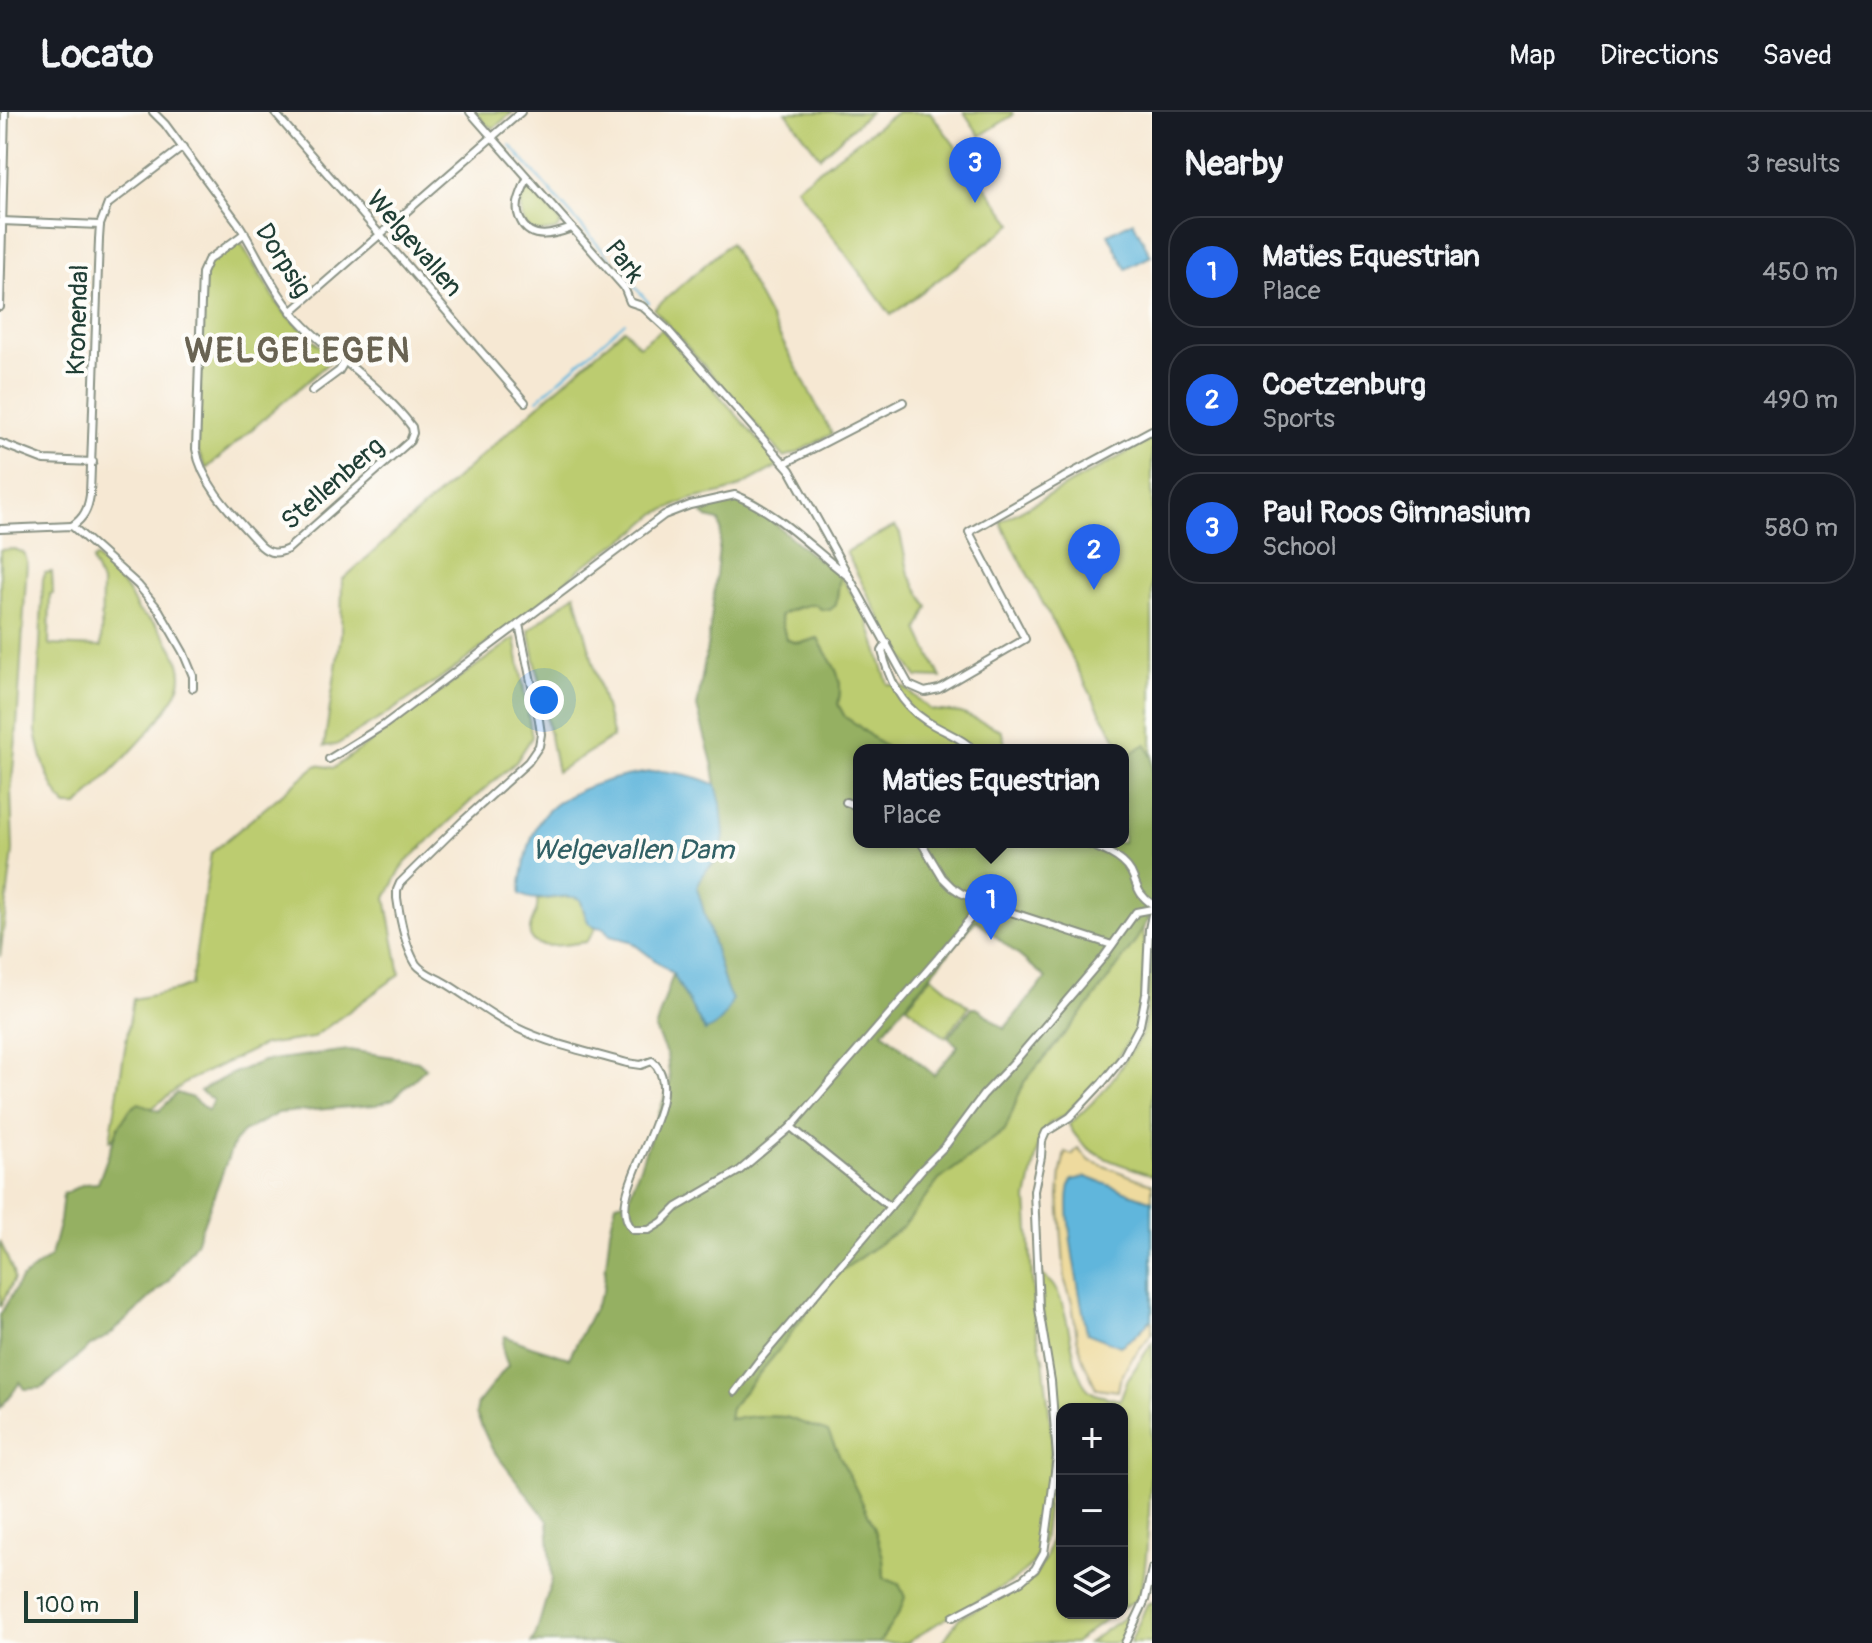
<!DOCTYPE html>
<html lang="en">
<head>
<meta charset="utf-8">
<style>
  body { margin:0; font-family:Pangolin,sans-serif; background:#242831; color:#f1f3f6 }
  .controls { position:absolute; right:24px; bottom:24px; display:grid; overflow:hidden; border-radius:16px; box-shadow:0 2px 6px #0004 }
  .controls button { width:72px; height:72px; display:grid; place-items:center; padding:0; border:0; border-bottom:2px solid #363941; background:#171b24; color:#f1f3f6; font:40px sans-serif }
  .scale { position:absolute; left:24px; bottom:20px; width:114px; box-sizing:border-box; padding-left:8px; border:4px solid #1f3d34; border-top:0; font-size:22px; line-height:28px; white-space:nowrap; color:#1f3d34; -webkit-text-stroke:6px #fdfcf7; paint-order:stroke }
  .you { position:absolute; left:544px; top:588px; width:28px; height:28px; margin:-20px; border:6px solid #fff; border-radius:50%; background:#1a73e8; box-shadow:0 0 0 12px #1a73e833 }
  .badge { display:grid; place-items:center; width:52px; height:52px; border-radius:50%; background:#2563eb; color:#fff; font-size:26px; font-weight:700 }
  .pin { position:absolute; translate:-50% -66px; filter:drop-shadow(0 2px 4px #0008) }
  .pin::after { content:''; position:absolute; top:42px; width:28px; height:24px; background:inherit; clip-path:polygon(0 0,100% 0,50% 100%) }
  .popup { position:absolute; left:853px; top:632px; width:276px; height:104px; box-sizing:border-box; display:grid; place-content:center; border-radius:16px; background:#171b24; filter:drop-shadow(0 2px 6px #0005); font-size:26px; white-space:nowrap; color:#9ea1a6 }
  .popup b { font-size:30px; color:#f1f3f6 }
  .popup::after { content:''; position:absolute; left:50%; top:100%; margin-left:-16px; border:16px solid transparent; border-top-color:#171b24 }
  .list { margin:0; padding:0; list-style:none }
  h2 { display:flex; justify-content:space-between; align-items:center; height:104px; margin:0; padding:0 32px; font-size:34px }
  h2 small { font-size:26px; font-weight:400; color:#9ea1a6 }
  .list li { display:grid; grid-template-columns:52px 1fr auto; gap:24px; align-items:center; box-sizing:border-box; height:112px; margin:0 16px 16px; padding:0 16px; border:2px solid #363941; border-radius:32px }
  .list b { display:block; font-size:30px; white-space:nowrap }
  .list p { margin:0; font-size:26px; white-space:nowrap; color:#9ea1a6 }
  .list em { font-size:26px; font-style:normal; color:#9ea1a6 }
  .icon { flex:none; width:44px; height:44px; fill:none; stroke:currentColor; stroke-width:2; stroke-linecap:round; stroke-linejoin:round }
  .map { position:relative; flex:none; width:1152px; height:1531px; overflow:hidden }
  header { display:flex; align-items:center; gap:48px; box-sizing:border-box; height:112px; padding:0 40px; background:#171b24; border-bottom:2px solid #363941 }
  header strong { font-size:38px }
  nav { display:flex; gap:44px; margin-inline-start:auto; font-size:28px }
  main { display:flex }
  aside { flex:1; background:#171b24 }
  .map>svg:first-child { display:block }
  .green { fill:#bccc6f; stroke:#6e8452; stroke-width:2 }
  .forest { fill:#95b062; stroke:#5a764b; stroke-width:2; fill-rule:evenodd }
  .sand { fill:#eeda9e; stroke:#868c69; stroke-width:2 }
  .water { fill:#60b6dc; stroke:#407a88; stroke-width:2 }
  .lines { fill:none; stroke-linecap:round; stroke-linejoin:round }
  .stream { stroke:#60b6dc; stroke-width:2 }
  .minor-casing { stroke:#8a9284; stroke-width:10 }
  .minor { stroke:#fff; stroke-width:6 }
  .labels { text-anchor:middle; stroke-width:8; stroke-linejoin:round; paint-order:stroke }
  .street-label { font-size:26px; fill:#1f3d34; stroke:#fdfcf7 }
  .water-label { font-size:28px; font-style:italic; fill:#326166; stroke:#fdfcf7 }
  .district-label { font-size:34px; font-weight:bold; letter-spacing:2px; fill:#696352; stroke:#fdfcf7 }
</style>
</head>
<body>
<header>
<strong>Locato</strong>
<nav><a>Map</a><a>Directions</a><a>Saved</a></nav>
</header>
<main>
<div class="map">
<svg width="1152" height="1531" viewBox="0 0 1152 1531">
  <rect width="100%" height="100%" fill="#fdfcf7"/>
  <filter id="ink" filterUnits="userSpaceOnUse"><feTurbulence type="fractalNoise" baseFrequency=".0125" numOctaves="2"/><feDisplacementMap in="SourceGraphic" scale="16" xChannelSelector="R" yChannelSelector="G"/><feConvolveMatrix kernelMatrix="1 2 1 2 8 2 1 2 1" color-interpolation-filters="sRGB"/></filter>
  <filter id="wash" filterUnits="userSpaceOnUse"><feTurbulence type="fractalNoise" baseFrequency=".006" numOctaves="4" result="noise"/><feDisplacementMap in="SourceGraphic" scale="32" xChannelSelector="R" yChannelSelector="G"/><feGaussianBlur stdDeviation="1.8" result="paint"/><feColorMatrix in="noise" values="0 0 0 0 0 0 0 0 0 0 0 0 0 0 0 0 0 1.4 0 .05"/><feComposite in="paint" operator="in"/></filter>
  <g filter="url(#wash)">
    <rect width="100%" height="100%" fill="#f6e8d3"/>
    <g class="green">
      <path d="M474,0H513L494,16L486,13Z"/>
      <path d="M786,0H870L820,45Z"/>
      <path d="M897,0H930L1013,112L891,203L796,75Z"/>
      <path d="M964,0H1012L1013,3L980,24Z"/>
      <path d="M527,78L534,79L559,108L561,112L556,118C550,119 541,121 536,120C518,114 517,90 527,78Z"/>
      <path d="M239,128L281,197L333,247L206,357L197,337L205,150Z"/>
      <path d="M730,131L832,322L796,341L784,345L654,197Z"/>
      <path d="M624,217L639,234L662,217L780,353L737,376L722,381L692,387L657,401L636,419L582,455L538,493L454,557L387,602L336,633L324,634L341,523L342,468Z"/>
      <path d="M1152,327V645L1145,633L1126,644L1103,605L1000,410Z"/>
      <path d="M895,414L900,422L909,462L928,495L918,518L941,566L917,565L891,527L846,440Z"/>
      <path d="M15,437L24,441L27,449L17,615L11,680L13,739L0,845V438Z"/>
      <path d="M96,445C105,456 117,466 126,477C131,483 134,492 138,498C143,505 152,508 157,514C168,527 181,547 181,564C181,597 101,668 78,694H66C48,673 41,646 36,619L43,467L45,461L52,460L53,482H50L49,533L101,535L102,472L92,449Z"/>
      <path d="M840,463L867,506L888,572L904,575L931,598L961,601L1001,618L1007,638H915L909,636L891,638L875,628L856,612L845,605L838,592C846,560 830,553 818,526C804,529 801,534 786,527L780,502L814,491L830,497L836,493Z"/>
      <path d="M575,482L613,625L557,660L529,518Z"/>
      <path d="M515,526L532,625L516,650L473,687L403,753L386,786L400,862L312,926L263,933L189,968L110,1028L133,887L178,878L191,873L211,741L317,653L334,656Z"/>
      <path d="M574,784L580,787C585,798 584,811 596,816L586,830C569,831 521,845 531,812C534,803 539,797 537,788Z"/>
      <path d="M1143,815L1145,833L1142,889L1135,920L1107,961L1065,1003L1049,1012L1040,1025L1027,1087L1035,1213L1043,1247L1052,1324L1051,1361L1043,1429L1033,1452L1013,1469L938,1511L907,1531H879L900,1499L884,1466L883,1445L786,1305L758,1304L729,1307L731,1295L774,1244L833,1165L904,1114L939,1068L1005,1018L1024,970L1089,893L1133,833Z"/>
      <path d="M1152,819V1063C1120,1051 1086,1047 1069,1013L1101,982L1117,961L1142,922L1146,903Z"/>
      <path d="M932,864L969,895L945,925L907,894Z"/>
      <path d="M0,1129L13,1160L14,1167L0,1195Z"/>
      <path d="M1042,1163C1078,1184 1064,1269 1095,1282C1103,1285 1113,1286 1120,1288L1128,1267L1152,1231C1152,1272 1152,1462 1138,1486C1134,1490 1127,1493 1122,1496V1297H1062V1501H1114L1074,1531H942L959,1506L1019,1475L1033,1466L1045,1447L1052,1423L1060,1362L1058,1275L1043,1205L1040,1164Z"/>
      <path d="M1152,1490V1531H1130L1147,1492Z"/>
      <path d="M1139,1496L1123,1531H1088L1131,1500Z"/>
    </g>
    <g class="forest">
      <path d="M737,386L758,397L808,440L840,463L836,493L830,498L821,497L814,492L795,496L780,503L786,527C801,534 804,530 818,526C830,553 846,560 838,592L845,605L856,612L875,628L891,638H859V730H1123V661L1126,644L1146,632L1152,645V802L1133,833L1089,893L1024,970L1005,1018L939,1068L904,1114L833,1165L774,1244L731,1295L729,1307L758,1304L786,1305L828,1320L874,1414L883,1445L884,1466L899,1472L905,1485L900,1499L879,1531H531L536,1522L552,1467L548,1409L492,1337L476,1302L478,1291L508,1253C503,1242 501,1236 505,1224L531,1234L569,1246L603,1179L610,1118L616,1091L628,1088L670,970L667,944L655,917L673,862L705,919L732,888L726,876L697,776L702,763L718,747L716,673L713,654L697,595L710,517L721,418L719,409L707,406L702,402L706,393ZM976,808L1046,866L1004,917L978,896H972L948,925L958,934L934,963L883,920Z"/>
      <path d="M349,938L418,949L426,956L393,987L375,993L278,1001L243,1020L234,1030L196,1131L169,1168L111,1222L89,1235L42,1276L25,1277L20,1270L12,1282L0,1296V1203L21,1167L51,1144L60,1109L63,1082L84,1072L98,1071L118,1016L130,997L139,991L159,999L177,981L192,986L208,999L213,988L200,979L229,963L263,949Z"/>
    </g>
    <path class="sand" d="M1078,1036L1090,1049L1152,1072V1089L1086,1065L1120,1234L1135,1224L1152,1207V1221L1130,1249L1120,1268L1118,1279L1096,1276L1083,1248L1077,1226L1072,1191L1065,1169L1059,1085L1061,1060L1065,1040L1072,1043Z"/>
    <g class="water">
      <path d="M1133,109L1151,144L1126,157L1108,122Z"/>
      <path d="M661,659C681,661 698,664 716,673L721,692L724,723L721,742L702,763L697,776L726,876L732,888C727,903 720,913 705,919L673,862L630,829L610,824L604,816C583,815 587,803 580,787C561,779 539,794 520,782C521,763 529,727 539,710C559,676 625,662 661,659Z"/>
      <path d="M1086,1065L1152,1089V1207L1135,1224L1120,1234L1087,1221C1082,1191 1059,1091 1072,1068Z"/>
    </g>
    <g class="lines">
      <g class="stream">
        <path d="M510,33L649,191"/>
        <path d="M537,288L625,210"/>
      </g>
    </g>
  </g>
  <g filter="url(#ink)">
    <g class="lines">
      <g class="minor-casing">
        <g id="minor">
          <path d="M153,0L165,12L238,111C260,145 275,185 305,214C339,248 383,275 412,315L413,321L410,329L288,437C277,442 270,442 261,434C236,406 202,374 196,337L202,161L208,148L245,121"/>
          <path d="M274,0L525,290"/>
          <path d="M470,0L624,175L630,190L642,194L667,217L790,358L909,573L925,580L939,577L1025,527L969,420L1063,366L1152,318"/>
          <path d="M527,67C524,74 520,82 518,91C517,97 518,104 521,109C531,130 555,122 572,116"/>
          <path d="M1,109L100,113"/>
          <path d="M0,195L5,0"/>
          <path d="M291,200L521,0"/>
          <path d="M312,279L339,259L345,249"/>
          <path d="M0,331L44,348L93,350"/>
          <path d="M785,351L903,290"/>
          <path d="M72,414C84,406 88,397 90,383L99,127L100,113L108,92L183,35"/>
          <path d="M0,417L72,414L138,473L159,498L183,540L193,564V576"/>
          <path d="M849,465C812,437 778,400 735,383L690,393L664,403L519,512L539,608L541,622L539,634L528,650L463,709L400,771L397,778V786C400,807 405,834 416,852C424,862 436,865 447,872C470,886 491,904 515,915C549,932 591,941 627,951L641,953L652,949C695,987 598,1082 633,1118H649L662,1110L677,1095L739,1059L791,1015L938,846L983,791"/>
          <path d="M887,531L882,539C889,567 900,592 925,608C941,619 960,624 974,638"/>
          <path d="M329,647L384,613L519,512"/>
          <path d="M846,690L859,695"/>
          <path d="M921,730L942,765L952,775L961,781L983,791L1112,833"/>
          <path d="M1082,730C1099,736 1122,744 1131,760C1138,774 1137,782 1152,792"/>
          <path d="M791,1015L890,1095"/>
          <path d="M735,1280L757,1251L923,1056L946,1033L983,983L1015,949L1103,846L1136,800L1152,797"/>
          <path d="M953,1505L1021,1469L1035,1457L1044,1441L1057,1345L1051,1269L1039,1197L1034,1079L1041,1045L1042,1029L1046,1020L1070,1005L1102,971L1123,945L1140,913L1146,882L1149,817L1152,803"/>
          <path d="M1125,1531L1145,1488L1152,1457"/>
        </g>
      </g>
      <use href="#minor" class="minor"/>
    </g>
  </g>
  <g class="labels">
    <g class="street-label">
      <text transform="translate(415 131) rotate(49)" y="9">Welgevallen</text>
      <text transform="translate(284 148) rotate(58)" y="9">Dorpsig</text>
      <text transform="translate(625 149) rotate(53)" y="9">Park</text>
      <text transform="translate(77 208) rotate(-88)" y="9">Kronendal</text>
      <text transform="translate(332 371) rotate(-41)" y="9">Stellenberg</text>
    </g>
    <g class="water-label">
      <text x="633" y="747">Welgevallen Dam</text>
    </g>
    <g class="district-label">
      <text x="298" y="250">WELGELEGEN</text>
    </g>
  </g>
</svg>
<div class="controls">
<button>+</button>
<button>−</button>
<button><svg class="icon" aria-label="layers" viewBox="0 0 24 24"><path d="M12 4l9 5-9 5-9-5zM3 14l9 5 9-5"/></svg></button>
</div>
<div class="scale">100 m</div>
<div class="you"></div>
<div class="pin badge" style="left:991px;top:828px">1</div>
<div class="popup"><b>Maties Equestrian</b>Place</div>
<div class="pin badge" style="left:1094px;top:478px">2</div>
<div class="pin badge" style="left:975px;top:91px">3</div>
</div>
<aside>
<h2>Nearby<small>3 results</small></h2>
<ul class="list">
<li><span class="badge">1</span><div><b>Maties Equestrian</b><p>Place</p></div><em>450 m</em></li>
<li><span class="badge">2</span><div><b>Coetzenburg</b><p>Sports</p></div><em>490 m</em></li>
<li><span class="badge">3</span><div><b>Paul Roos Gimnasium</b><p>School</p></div><em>580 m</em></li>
</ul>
</aside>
</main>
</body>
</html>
